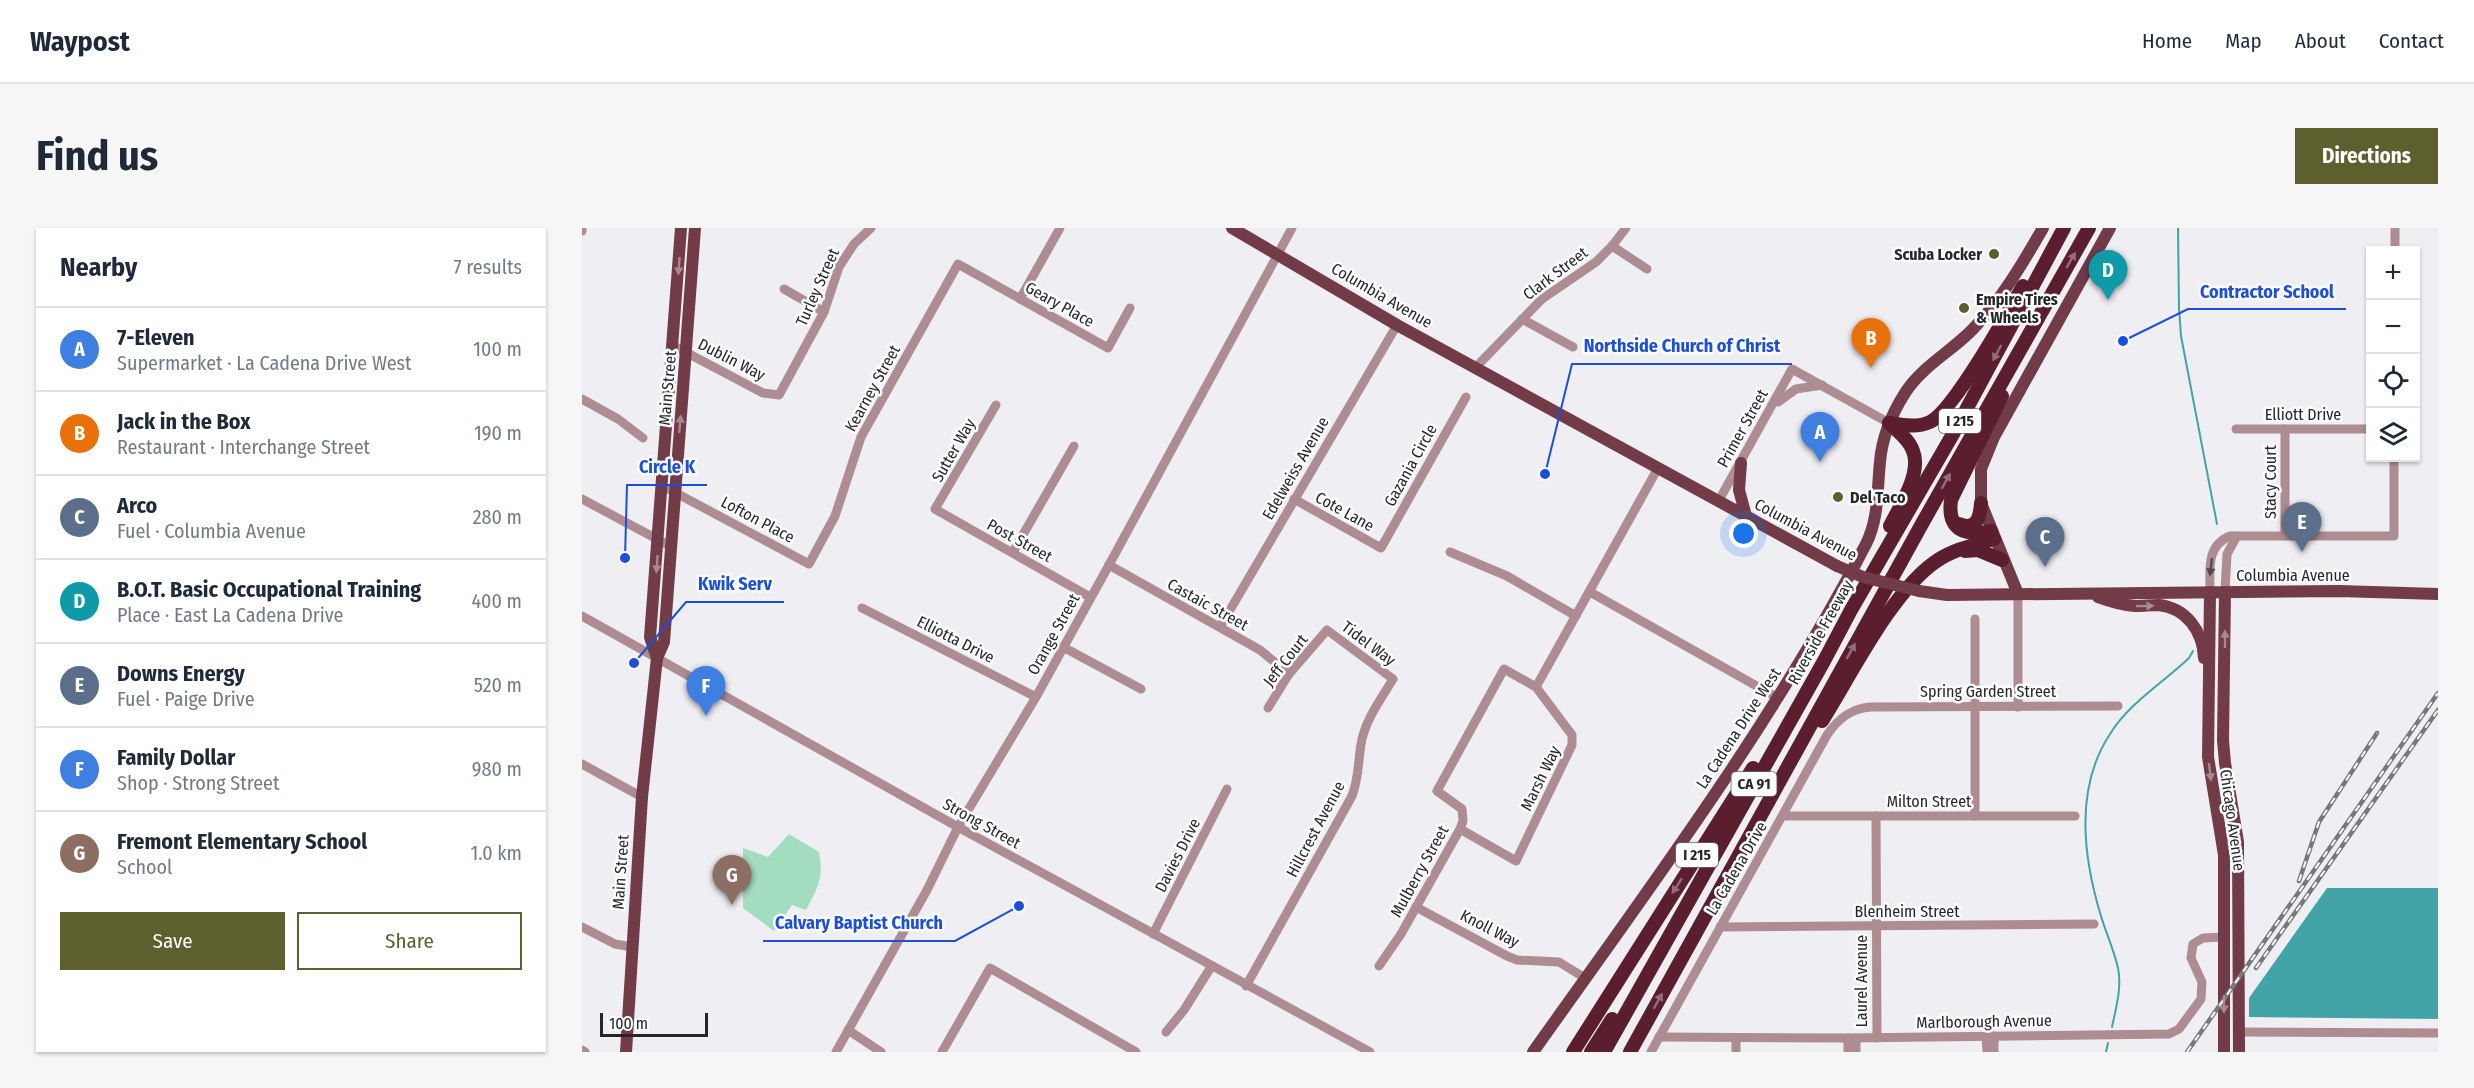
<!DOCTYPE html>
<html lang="en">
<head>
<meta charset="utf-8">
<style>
  body { margin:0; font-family:"Fira Sans Condensed",sans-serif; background:#f6f6f7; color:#1f2937 }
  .controls { position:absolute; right:18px; top:18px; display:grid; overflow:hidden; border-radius:0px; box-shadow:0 2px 4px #0004 }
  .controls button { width:54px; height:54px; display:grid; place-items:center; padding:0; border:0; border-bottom:2px solid #e0e1e3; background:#fff; color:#1f2937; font:30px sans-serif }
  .scale { position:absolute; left:18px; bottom:15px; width:108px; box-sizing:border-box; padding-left:6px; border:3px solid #262628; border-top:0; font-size:16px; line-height:21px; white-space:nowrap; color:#262628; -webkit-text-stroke:4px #fbfcfe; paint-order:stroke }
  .you { position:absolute; left:1162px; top:306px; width:21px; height:21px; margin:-15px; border:4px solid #fff; border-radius:50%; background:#1a73e8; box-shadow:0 0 0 9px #1a73e833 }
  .badge { display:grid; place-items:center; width:39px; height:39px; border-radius:50%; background:#5d602e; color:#fff; font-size:20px; font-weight:700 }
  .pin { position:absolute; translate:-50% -50px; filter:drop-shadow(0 2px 3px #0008) }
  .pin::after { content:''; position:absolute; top:32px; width:21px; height:18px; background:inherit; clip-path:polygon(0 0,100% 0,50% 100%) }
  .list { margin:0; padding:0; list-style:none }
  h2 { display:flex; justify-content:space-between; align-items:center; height:78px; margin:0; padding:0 24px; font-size:26px }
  h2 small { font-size:20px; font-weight:400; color:#747a83 }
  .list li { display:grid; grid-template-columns:39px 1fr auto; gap:18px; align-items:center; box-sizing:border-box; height:84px; padding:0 24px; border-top:2px solid #e0e1e3 }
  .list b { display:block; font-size:22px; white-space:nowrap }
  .list p { margin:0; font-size:20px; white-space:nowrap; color:#747a83 }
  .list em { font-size:20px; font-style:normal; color:#747a83 }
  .actions { display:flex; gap:12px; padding:18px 24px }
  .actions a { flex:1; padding:14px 0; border:2px solid #5d602e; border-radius:0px; text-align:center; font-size:21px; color:#5d602e }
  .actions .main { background:#5d602e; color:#fff }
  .icon { flex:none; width:33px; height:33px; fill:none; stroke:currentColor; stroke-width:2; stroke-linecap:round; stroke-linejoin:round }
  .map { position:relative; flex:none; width:1856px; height:824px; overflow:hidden; border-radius:0px }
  header { display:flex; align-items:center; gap:36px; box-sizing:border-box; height:84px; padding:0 30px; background:#fff; border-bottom:2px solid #e0e1e3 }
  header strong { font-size:28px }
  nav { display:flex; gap:33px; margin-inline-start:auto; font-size:21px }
  .intro { display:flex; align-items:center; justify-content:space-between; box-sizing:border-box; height:144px; padding:0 36px }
  h1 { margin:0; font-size:42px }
  .button { padding:15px 27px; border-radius:0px; background:#5d602e; color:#fff; font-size:21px; font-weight:700 }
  main { display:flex; gap:36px; padding:0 36px }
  aside { flex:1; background:#fff; border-radius:0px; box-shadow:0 2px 4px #0004 }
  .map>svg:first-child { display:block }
  .green { fill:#a4dcc0 }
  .water { fill:#43a4a8 }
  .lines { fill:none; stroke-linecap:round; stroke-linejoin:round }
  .stream { stroke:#43a4a8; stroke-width:2 }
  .minor { stroke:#ad8c92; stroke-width:9 }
  .major { stroke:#713b48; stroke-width:12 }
  .highway { stroke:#5a1e2f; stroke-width:14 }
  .rail-casing { stroke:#78787b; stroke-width:4.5 }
  .rail { stroke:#fbfcfe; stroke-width:2; stroke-dasharray:7; stroke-linecap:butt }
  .major-bridge { stroke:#713b48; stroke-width:12 }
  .oneway { fill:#926c77 }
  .oneway2 { fill:#a88891 }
  .oneway3 { fill:#554a4d }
  .poi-dot { fill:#5d602e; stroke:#fbfcfe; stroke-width:2 }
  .labels { text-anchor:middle; stroke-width:5; stroke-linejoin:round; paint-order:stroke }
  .shield { fill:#fbfcfe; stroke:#666668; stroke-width:1.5 }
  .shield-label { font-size:15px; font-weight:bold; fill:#262628 }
  .poi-label { font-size:16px; font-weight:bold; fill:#262628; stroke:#fbfcfe; text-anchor:start }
  .street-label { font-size:16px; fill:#262628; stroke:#fbfcfe }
  .leader { fill:none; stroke:#1d4ed8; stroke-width:2 }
  .callout-dot { fill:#1d4ed8; stroke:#fbfcfe; stroke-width:2 }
  .callout-label { font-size:18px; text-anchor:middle; font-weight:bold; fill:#1d4ed8; stroke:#fbfcfe; stroke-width:5; stroke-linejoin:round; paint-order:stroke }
</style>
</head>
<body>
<header>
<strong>Waypost</strong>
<nav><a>Home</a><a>Map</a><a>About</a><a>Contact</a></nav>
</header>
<div class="intro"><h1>Find us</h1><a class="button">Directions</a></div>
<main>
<aside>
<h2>Nearby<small>7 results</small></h2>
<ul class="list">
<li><span class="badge" style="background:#3f7fe0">A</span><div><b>7-Eleven</b><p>Supermarket · La Cadena Drive West</p></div><em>100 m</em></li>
<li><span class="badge" style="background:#e8710a">B</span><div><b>Jack in the Box</b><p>Restaurant · Interchange Street</p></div><em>190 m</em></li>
<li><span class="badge" style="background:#5c6f8a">C</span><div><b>Arco</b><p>Fuel · Columbia Avenue</p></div><em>280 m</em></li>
<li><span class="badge" style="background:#0f9aa8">D</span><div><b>B.O.T. Basic Occupational Training</b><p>Place · East La Cadena Drive</p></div><em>400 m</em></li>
<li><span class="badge" style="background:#5c6f8a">E</span><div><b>Downs Energy</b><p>Fuel · Paige Drive</p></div><em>520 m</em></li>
<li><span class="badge" style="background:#3f7fe0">F</span><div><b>Family Dollar</b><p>Shop · Strong Street</p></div><em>980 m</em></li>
<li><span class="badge" style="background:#8d6e63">G</span><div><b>Fremont Elementary School</b><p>School</p></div><em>1.0 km</em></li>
</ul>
<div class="actions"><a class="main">Save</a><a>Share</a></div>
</aside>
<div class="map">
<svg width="1856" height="824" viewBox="0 0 1856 824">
  <rect width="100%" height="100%" fill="#eeeef3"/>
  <path class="green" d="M207,606L237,624C242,650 236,659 224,682L210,677L192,703L161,680V620L186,629Z"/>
  <path class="water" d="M1745,660H1856V791L1667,789V770Z"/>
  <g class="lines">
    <g class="stream">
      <path d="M1596,0L1597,80L1599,108L1635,296"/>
      <path d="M1530,799C1534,780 1540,759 1536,740C1532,722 1524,705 1519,688C1501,629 1493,559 1528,506C1547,475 1582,454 1607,430L1611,423"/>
      <path d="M1524,824L1526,815"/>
    </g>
    <g class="minor">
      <path d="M0,3V0"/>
      <path d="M1030,18L1065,41"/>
      <path d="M1813,22V0"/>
      <path d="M202,61L242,84"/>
      <path d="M438,71L478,0"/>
      <path d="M940,91L991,119"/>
      <path d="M92,118L181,165L197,167L242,84L257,39L272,16L289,0"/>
      <path d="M894,139L960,71L1014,34L1030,18L1044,0"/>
      <path d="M0,171L36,191L61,210"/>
      <path d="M1196,174L1214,161L1240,157"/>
      <path d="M414,177L353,281L508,369"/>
      <path d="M1654,201H1788"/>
      <path d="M1703,201V308"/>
      <path d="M79,257L227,336L253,288L279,209L376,36L526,120L548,80"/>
      <path d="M0,271L88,318"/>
      <path d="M712,271L799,320L884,169"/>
      <path d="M1136,274L1210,141L1307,195"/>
      <path d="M431,324L492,218"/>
      <path d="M868,324L925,348L994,388"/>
      <path d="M527,337L678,422L707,446"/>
      <path d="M1008,364L1196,470"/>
      <path d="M1628,364C1628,341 1624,318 1648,308H1812V230"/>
      <path d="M1643,364L1645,326L1655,308"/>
      <path d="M1436,366V479"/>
      <path d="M280,380L454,469"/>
      <path d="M0,388L376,599L788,824"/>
      <path d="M638,399L815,97"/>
      <path d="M481,419L559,461"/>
      <path d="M954,459L1076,240"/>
      <path d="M0,536L60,569"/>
      <path d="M1201,588H1493"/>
      <path d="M1294,588L1295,810"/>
      <path d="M1393,588V391"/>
      <path d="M834,679L925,728L935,732L977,734L1003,750"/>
      <path d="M0,699L33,716L50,719"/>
      <path d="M1138,699L1512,696"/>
      <path d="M571,706L645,561"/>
      <path d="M797,738L819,706L878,601L881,593L880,581L855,563L922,441L954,459L990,507V517L934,633L878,601"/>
      <path d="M664,758L770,568C777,550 776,534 779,516C783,492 799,471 811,451L745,402L707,446L686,480"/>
      <path d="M266,802L299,824"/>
      <path d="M584,804L602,782L629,739"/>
      <path d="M1657,804L1856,805"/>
      <path d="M1404,808L1405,824"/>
      <path d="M1412,808V824"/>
      <path d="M1077,809L1266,810L1587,806L1597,801L1619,771L1620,754L1609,730L1611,716L1621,710L1643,709"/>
      <path d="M1266,810V824"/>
      <path d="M1274,810V824"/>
      <path d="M1154,811V824"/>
      <path d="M0,822L3,824"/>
      <path d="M254,824L345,662L376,599L454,469L527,337L710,0"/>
      <path d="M360,824L408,740L554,824"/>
      <path d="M1069,824L1245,507C1256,491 1269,480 1289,479L1536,478"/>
    </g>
    <g class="major">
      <path d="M650,0L815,97L1255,338"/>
      <path d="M1159,235L1157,262L1164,288"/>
      <path d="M1337,363L1365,367L1757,363L1856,366"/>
      <path d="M1628,364L1626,529L1642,627V824"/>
      <path d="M1643,364L1641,512L1643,535L1656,614L1657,824"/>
      <path d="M1436,366L1399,275V241L1412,209L1528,0"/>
      <path d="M1516,369C1527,373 1541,377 1553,378C1561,378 1569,377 1577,377C1604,380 1621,403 1622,430"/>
      <path d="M75,430L68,409L99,0"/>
      <path d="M44,824L60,569L75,430L82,414L113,0"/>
      <path d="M951,824C1068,659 1190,497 1284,316C1297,290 1295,262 1298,234C1300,209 1309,187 1323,165C1339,139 1370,123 1391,101C1419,72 1441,35 1461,0"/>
    </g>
    <g class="highway">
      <path d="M1307,195C1320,197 1335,200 1348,194C1371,183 1426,85 1441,58"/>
      <path d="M1307,195C1315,203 1327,211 1331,223C1340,245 1318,278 1308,298"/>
      <path d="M1377,296C1394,303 1398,290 1399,275"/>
      <path d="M1409,303C1383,308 1365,303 1369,272L1420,168"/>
      <path d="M1383,323L1396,322L1420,332"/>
      <path d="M1240,493C1269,447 1311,361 1356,332C1373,321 1392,317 1412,311"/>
      <path d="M991,824L1171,540"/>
      <path d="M1009,824L1030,791"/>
      <path d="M1022,824L1242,433L1269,382L1371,206L1482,0"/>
      <path d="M1048,824L1341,294L1507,0"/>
    </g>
    <g class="rail-casing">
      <g id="rail">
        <path d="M1717,653L1737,594L1795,505"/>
        <path d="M1674,740L1856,482"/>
        <path d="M1605,824L1856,465"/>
      </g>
    </g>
    <use href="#rail" class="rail"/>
    <path class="major-bridge" d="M1255,338L1281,349L1337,363"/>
  </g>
  <defs><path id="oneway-solid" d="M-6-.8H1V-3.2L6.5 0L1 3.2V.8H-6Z" transform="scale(1.5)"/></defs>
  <g class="oneway">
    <use href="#oneway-solid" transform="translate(1489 32) rotate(-60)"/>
    <use href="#oneway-solid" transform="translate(1415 125) rotate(118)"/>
    <use href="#oneway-solid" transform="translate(1364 253) rotate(-61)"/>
    <use href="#oneway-solid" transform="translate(1269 423) rotate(-61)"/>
    <use href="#oneway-solid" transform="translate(1095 658) rotate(123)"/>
    <use href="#oneway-solid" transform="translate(1076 773) rotate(-61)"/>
  </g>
  <g class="oneway2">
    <use href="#oneway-solid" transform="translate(97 38) rotate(94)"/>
    <use href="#oneway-solid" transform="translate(98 196) rotate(-85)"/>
    <use href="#oneway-solid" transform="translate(75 336) rotate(94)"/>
    <use href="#oneway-solid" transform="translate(1563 378) rotate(-1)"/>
    <use href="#oneway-solid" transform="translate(1643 411) rotate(-90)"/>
    <use href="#oneway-solid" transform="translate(1628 544) rotate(83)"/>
    <use href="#oneway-solid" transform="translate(1642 776) rotate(90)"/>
  </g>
  <use class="oneway3" href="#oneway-solid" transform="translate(1629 339) rotate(96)"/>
  <g class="poi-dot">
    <circle cx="1412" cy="26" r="6"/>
    <circle cx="1382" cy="80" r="6"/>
    <circle cx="1256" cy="269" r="6"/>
  </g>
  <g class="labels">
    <g class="shield">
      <rect x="1357" y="181" width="42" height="24" rx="4.5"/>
      <rect x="1149.5" y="544" width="45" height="24" rx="4.5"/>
      <rect x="1094" y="615" width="42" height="24" rx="4.5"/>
    </g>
    <g class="shield-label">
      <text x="1378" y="198">I 215</text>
      <text x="1172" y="561">CA 91</text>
      <text x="1115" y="632">I 215</text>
    </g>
    <g class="poi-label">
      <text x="1400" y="32" text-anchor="end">Scuba Locker</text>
      <text x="1394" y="77">Empire Tires<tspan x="1394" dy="18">&amp; Wheels</tspan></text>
      <text x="1268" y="275">Del Taco</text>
    </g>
    <g class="street-label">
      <text transform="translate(973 45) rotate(-37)" y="6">Clark Street</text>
      <text transform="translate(235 59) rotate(-66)" y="6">Turley Street</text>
      <text transform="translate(800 67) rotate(30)" y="6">Columbia Avenue</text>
      <text transform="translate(478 76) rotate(29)" y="6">Geary Place</text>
      <text transform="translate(150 131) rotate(27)" y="6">Dublin Way</text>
      <text transform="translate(85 160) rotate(-85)" y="6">Main Street</text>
      <text transform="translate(290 160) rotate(-61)" y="6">Kearney Street</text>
      <text x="1721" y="192">Elliott Drive</text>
      <text transform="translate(1160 200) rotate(-61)" y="6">Primer Street</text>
      <text transform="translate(371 222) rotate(-60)" y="6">Sutter Way</text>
      <text transform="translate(828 237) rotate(-61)" y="6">Gazania Circle</text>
      <text transform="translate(713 240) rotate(-60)" y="6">Edelweiss Avenue</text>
      <text transform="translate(1688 254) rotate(-90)" y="6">Stacy Court</text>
      <text transform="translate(763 283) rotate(29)" y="6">Cote Lane</text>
      <text transform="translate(176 291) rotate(28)" y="6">Lofton Place</text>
      <text transform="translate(1224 301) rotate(28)" y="6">Columbia Avenue</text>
      <text transform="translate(438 312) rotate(29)" y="6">Post Street</text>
      <text x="1711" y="353">Columbia Avenue</text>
      <text transform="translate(626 376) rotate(29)" y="6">Castaic Street</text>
      <text transform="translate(1238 404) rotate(-61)" y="6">Riverside Freeway</text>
      <text transform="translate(471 406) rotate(-61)" y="6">Orange Street</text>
      <text transform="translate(374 411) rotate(27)" y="6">Elliotta Drive</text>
      <text transform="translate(787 415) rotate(37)" y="6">Tidel Way</text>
      <text transform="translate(703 432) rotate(-52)" y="6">Jeff Court</text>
      <text x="1406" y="469">Spring Garden Street</text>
      <text transform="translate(1156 500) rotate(-57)" y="6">La Cadena Drive West</text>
      <text transform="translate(958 550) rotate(-64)" y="6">Marsh Way</text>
      <text x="1347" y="579">Milton Street</text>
      <text transform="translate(1651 592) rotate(82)" y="6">Chicago Avenue</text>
      <text transform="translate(400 595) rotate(29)" y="6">Strong Street</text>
      <text transform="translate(733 601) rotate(-62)" y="6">Hillcrest Avenue</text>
      <text transform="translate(595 627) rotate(-63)" y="6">Davies Drive</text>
      <text transform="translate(1154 640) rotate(-60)" y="6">La Cadena Drive</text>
      <text transform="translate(837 643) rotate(-61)" y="6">Mulberry Street</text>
      <text transform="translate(38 644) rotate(-86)" y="6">Main Street</text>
      <text x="1325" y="689">Blenheim Street</text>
      <text transform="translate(908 700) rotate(27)" y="6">Knoll Way</text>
      <text transform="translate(1279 753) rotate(-90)" y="6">Laurel Avenue</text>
      <text transform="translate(1402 793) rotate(-1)" y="6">Marlborough Avenue</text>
    </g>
  </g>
  <path class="leader" d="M1541 113L1606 81H1764M963 246L990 136H1210M43 330L45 257H125M52 435L104 374H202M437 678L373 713H181"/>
  <g class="callout-dot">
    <circle cx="1541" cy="113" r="6"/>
    <circle cx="963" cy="246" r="6"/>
    <circle cx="43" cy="330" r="6"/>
    <circle cx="52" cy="435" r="6"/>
    <circle cx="437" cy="678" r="6"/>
  </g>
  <g class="callout-label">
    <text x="1685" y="70">Contractor School</text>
    <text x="1100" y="124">Northside Church of Christ</text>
    <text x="85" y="245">Circle K</text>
    <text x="153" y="362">Kwik Serv</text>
    <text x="277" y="701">Calvary Baptist Church</text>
  </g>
</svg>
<div class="controls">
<button>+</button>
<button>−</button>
<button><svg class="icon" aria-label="locate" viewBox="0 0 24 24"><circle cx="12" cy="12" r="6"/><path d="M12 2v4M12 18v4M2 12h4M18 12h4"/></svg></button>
<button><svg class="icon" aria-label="layers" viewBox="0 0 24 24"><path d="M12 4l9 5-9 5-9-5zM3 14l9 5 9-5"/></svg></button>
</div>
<div class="scale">100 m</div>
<div class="you"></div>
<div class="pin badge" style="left:1238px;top:234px;background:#3f7fe0">A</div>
<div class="pin badge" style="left:1289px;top:140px;background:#e8710a">B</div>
<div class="pin badge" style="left:1463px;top:339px;background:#5c6f8a">C</div>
<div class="pin badge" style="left:1526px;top:72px;background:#0f9aa8">D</div>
<div class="pin badge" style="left:1720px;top:324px;background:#5c6f8a">E</div>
<div class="pin badge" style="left:124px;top:488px;background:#3f7fe0">F</div>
<div class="pin badge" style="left:150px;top:677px;background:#8d6e63">G</div>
</div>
</main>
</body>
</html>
